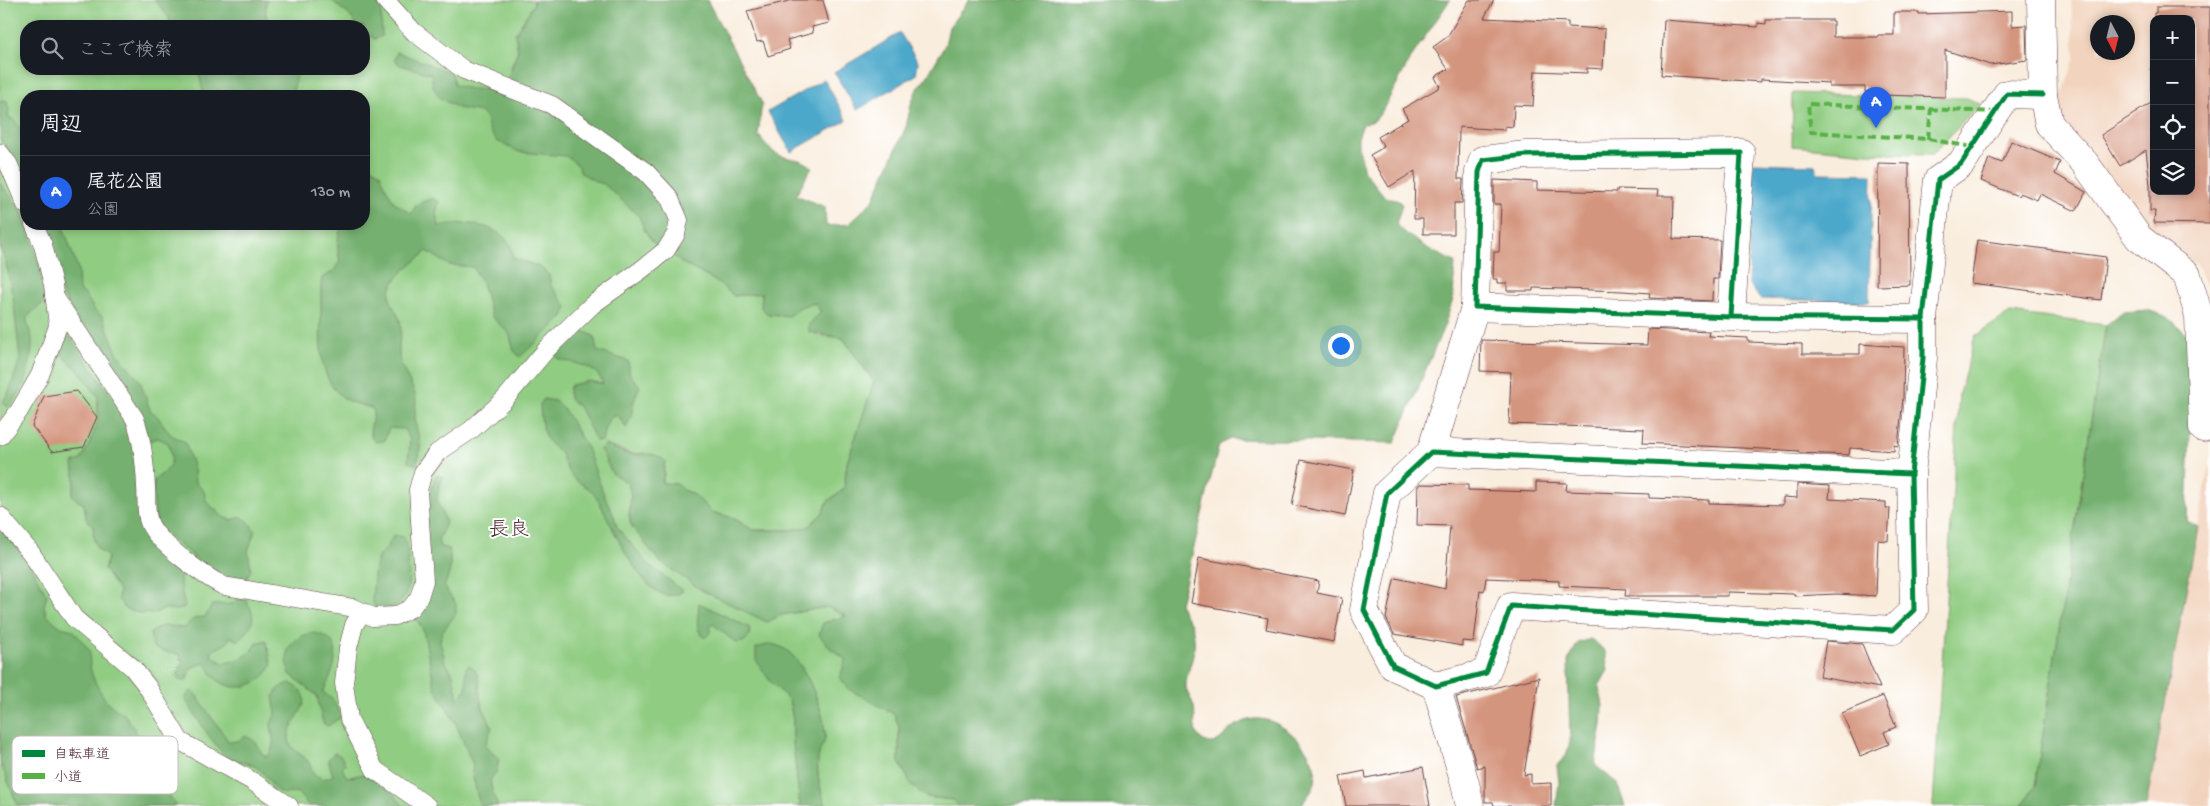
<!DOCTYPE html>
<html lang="ja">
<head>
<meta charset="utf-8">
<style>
  body { margin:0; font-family:"Gochi Hand","Klee One",sans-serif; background:#20242c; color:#f1f3f6 }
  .controls { position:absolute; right:15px; top:15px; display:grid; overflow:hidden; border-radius:10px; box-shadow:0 2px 8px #0003 }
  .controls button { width:45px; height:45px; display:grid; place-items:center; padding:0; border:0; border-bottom:1px solid #363941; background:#171b24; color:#f1f3f6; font:25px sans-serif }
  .compass { position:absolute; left:2090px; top:15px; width:45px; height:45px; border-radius:50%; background:#171b24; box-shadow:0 2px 8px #0003; rotate:173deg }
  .you { position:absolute; left:1340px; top:345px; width:18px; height:18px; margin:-12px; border:4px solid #fff; border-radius:50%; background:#1a73e8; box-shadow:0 0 0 8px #1a73e833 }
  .badge { display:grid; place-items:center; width:32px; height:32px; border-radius:50%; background:#2563eb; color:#fff; font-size:16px; font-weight:700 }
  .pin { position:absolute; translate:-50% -41px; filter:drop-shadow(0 1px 2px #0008) }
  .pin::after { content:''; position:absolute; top:26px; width:18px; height:15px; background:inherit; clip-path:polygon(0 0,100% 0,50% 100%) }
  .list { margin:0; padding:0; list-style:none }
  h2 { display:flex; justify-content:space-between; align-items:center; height:65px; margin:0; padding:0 20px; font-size:21px }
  h2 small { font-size:16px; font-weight:400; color:#9ea1a6 }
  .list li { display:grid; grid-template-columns:32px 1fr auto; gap:15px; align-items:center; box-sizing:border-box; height:75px; padding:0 20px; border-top:1px solid #363941 }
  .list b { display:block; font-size:19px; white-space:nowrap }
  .list p { margin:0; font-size:16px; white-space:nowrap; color:#9ea1a6 }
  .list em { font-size:16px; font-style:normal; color:#9ea1a6 }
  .icon { flex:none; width:28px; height:28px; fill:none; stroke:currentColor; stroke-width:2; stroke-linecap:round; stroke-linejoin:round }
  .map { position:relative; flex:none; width:2210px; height:806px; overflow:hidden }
  .search { position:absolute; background:#171b24; box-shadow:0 2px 8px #0003; left:20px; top:20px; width:350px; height:55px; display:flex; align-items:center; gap:12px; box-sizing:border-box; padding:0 18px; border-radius:20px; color:#9ea1a6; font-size:19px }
  .panel { position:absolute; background:#171b24; box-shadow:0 2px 8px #0003; left:20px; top:90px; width:350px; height:140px; border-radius:20px }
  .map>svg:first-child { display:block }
  .built { fill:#f2d4be; fill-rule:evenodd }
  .green { fill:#90cc82; stroke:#6d7656; fill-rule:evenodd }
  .forest { fill:#74b070; stroke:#5f684e }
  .water { fill:#4ca8cb; stroke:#4b647b }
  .building { fill:#d4957e }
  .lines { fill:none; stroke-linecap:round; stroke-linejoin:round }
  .service-casing { stroke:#643e46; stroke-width:19 }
  .minor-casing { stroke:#643e46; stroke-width:29 }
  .service { stroke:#fff; stroke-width:18 }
  .minor { stroke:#fff; stroke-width:28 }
  .quiet { stroke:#57b146; stroke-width:4; stroke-dasharray:8 4; stroke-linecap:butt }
  .cycleway-casing { stroke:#fff; stroke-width:8 }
  .cycleway { stroke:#00873e; stroke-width:5 }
  .labels { text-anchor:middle; stroke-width:4; stroke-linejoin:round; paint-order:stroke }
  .quarter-label { font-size:20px; fill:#4a1f2b; stroke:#fff }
  .key { fill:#fff; stroke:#c9bcbf; stroke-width:1 }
  .key-label { font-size:14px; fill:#4a1f2b }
</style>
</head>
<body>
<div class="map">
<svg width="2210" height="806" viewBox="0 0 2210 806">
  <rect width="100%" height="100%" fill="#fff"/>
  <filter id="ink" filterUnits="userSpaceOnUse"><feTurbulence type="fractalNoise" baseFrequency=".02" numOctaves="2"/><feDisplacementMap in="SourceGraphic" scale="10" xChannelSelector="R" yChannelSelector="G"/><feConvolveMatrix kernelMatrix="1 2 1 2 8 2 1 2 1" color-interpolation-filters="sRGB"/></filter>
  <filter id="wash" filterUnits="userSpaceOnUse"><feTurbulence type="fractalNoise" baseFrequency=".0096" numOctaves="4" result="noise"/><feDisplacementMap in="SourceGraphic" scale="20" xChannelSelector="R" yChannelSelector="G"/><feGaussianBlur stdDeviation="1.12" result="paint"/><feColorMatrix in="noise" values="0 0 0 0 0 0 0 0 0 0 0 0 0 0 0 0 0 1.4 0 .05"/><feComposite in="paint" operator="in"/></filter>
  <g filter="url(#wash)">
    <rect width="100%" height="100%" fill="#f9eddd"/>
    <g class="built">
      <path d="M2071,0H2210V292L2197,265L2144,222L2055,119L2075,57ZM2154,19H2191V191H2154ZM2098,22H2128V52H2098Z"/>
      <path d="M2210,461V806H2146L2198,527Z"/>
    </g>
    <g class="green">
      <path d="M0,0H534L533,5L515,34L518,50L510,70L556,101L680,262L719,283L734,296L763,293L788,316L802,306L815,303L821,312L809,324L817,335L843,338L874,382L847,463L844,489L828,501L822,514L808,527L791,530H753L733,518L712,512L695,495L685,491L677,484L662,483L665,471L644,453L632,454L605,445L612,473L628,483L631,496L629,515L767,622L781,615L828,607L846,617L830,648L846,660L872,701L894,714L899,727V762L926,797L953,800L959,806H826C820,790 815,770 819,753C820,748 824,744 825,739C826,714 806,664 786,650C782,647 776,646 771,644L770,681L789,700L793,719V742L800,806H0ZM26,26H364V69H26ZM26,96H364V224H26Z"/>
      <path d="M1793,93L1967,98L1980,104L1933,154L1868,153L1792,146Z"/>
      <path d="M2010,313L2106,325L2035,786L2022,806H1933L1959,394L1975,336Z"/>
    </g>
    <g class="forest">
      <path d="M155,0H266V16L272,26H170L169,18Z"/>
      <path d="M331,0H377L381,12L382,36L375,39L364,33V26H358L349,15Z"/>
      <path d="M534,0H707L762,103L758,135C763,140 769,149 775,153C788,161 800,156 812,167L796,195L825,207L826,226L849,224L873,200L906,127L911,104L916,91L927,77L945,45L949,27L969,0H1450L1412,56L1381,113L1374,121L1363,124L1358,138V147L1364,171L1385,197L1399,201L1402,205L1396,224C1411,240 1436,254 1455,262L1453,299L1445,324L1395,443L1230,439L1219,445L1180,604C1182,614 1189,618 1192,627C1194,632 1195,644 1194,649C1193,662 1186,673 1186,686C1186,694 1193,700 1194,707C1196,716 1192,729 1199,737C1214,752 1223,735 1233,727C1239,723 1247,720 1254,719C1283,716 1321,755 1315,783C1313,791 1305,799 1301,806H959L953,800L926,797L912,786L899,762V727L894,714L848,689L840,677L846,659L830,648L819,635L823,623L846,616L828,607L781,615L767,622L703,591L659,561L631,525L629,515L631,496L628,483L612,473L600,449L604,445C613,448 622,453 631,454C646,456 652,450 665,461L662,483L677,484L685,491L695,495L712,512L733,518L753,530H791L808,527L822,514L828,501L844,489L847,463L874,382L843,338L809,332V324L821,312L815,303L802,306L788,316L768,314L761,308L762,293L734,296L719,283L680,262L671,252L681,208L507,81L518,50L515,34L533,5Z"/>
      <path d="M397,52L452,73L454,85L471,89L498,90L546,108L641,174L665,201L671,215V227L662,246L655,245L645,231L639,216L604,184L597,182L581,173L578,165L566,156L519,152L497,141L490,132L486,118L480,112L458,108L440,98L433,86L431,74L400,65L394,60Z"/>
      <path d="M198,69H297L293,93L296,96H204Z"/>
      <path d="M6,100L9,108L8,116C32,131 26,159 26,185L16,161L0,139V102Z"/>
      <path d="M364,162L380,173L385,186L394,202L411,214L417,204L432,198L439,202L436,213L439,226C461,221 493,222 509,243C512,246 512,253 513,258L540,267L549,275L551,286L567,307L562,318L520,357L514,351L509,333L492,317L482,283L473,267L449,265L427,251C416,262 399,271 392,286C385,300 397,309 400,321C403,331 398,342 399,352C399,367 410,380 415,394C417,401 415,407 415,413C415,437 426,439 416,465L408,462L410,440L404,429L389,428L384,441L375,442L372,439L370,431L374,410C365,404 353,405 345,399C315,377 321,338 321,305C321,296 320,288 322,278L333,272L340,261C336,246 337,237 343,224H364Z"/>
      <path d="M0,183L19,207L27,224L48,296L42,304L27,317C26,325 31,331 32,339C33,358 24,399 6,407L3,402L10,389L20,358L13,298L8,271L0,245Z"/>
      <path d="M44,224H62L78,269L79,291L85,294L95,311L103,317L117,353L140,381L150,410L157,416L171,435L185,442L194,469L195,482L204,491L206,501L223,517L231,520L242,517L249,522L255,531L248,551L251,570L246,579L240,582L222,579L163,532L156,521L153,492L154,480C171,468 175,463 168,443L158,438L147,442L62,293L52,248Z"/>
      <path d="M2147,310L2168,317L2193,340L2187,521L2198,527L2146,806H2022L2035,786L2106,325L2123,312Z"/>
      <path d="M579,329L594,336L597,351L628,361L630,375L640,386L634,400L631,416L626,428L618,415C605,417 605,430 602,441H596L580,408L569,398V389L571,385L589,381L603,384C597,365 575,364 558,359L554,352Z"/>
      <path d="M67,333L128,420L135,442L145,533L152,543L176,564L181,572L180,583L185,607L178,610L166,609L152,614L138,613L125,609L118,599L119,591L104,569L108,557L97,548L94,540L93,526L86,519L84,504L78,501L72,495L75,481L73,463L81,460C86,451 98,427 98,417C98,410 97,404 98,397L80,372L61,354Z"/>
      <path d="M544,399L555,401L565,411L587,448L604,495L614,516L617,527L647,563L683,591C645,618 610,515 594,494C588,486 576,483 571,475C566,469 564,461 561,454C558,449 551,446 548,441C541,431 541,415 540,404Z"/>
      <path d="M436,475L443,477C433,502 438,500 446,523L438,540L440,547L449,549C452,563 450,574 444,587L456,604V614L442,632L440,641L445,661L453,674L458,699C472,686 464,683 466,668L469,665C484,672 477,692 482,705C485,713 489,719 492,727L485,746L499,759L496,772L490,780L493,795L498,806H481L479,802L472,773L473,765L456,724L435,688L423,630L414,615L428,498Z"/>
      <path d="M0,525L26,559L47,595L44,606L47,616L61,627L73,630L90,651C88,665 92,678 100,691C103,696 107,703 112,706C116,710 121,711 125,715C145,742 157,778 176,806H18L0,762Z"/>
      <path d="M394,535L404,537L407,544C408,572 418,610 377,610L372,601L375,566L379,555L386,549Z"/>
      <path d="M238,599H245C259,618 252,627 238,641L230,637L227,643L212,651V656L223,663C238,661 250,656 257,643L266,640L272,665C261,685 235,696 215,678C210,674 210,667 204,663L191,668L186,681L179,680L177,673L183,663L179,654L165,652L153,647L150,634C160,622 170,626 185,628C190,620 195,617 205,617L212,605L233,604Z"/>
      <path d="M699,603L750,628L749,637L743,642L736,643L713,624L710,626L711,632L705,638C693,630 699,616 699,603Z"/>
      <path d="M312,633C349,636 334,670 323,692L334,701L341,717L328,726L323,723L317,696L290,674L287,662L288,648L299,637Z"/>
      <path d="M1591,639L1605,651L1608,670L1599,686L1603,706L1602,725L1595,765L1617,783L1625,806H1556L1559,783L1557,765L1566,756L1570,742L1568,661L1578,643Z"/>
      <path d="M771,644C776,645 782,647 786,650C806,664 826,714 825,739C824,744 820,748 819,753C815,770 820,790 826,806H800L793,742V719L789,700L770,681L756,660V648Z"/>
      <path d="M290,683C324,700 288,716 289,739C290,751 304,754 309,763C311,766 312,771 313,774L323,779L333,776L328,759L334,753L341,756L345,763L342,768L346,776L350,777L364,774C378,781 394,792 403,806H309L297,792C271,799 274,781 259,769C250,762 238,762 229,758C217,752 194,712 185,699L189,692L193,691L229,742L238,741L245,736C253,739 260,744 261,753L267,757C277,745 272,738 271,724L276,713L273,697L280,687Z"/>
    </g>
    <g class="water">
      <path d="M900,33L918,62L916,75L857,110L834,72Z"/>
      <path d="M824,79L847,120L791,152L768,112Z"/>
      <path d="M1753,163L1815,165L1817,173L1872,174L1869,302L1761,299L1748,284Z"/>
    </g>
    <g id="blocks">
      <g class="building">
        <path d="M793,0H823L829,23L812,27L813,33L787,40L790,49L768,56L763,41L757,42L747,11Z"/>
        <path d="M1469,0H1494L1484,18L1568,22V27L1605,29L1603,69L1587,68V73L1535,71L1533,106L1514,105L1513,127L1505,126V130L1459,127L1458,179H1463L1462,203H1454V234H1423V219H1414L1415,171L1389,187L1370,155L1384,147L1378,137L1408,119L1402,109L1440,87L1435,77L1448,69L1433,47L1447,37Z"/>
        <path d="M2156,7H2210V224L2154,223L2155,211H2150V185L2146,150L2120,166L2101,135L2154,101V191H2191V19H2154V91H2151V21H2154V13H2156Z"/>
        <path d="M2012,11V26L2026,25L2027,60L1990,65L1945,50V97L1882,95V92H1865V87H1829V83L1761,79V82L1661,75L1664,20L1758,27V23L1766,24V20H1833V37H1878V35H1894V12H1919V14Z"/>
        <path d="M2011,141L2060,162L2055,174L2086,192L2076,211L2040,194L2037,200L2020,193L2018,196L1981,181L1989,158L2002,163Z"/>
        <path d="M1878,163L1909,164L1910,285L1877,286Z"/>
        <path d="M1494,180L1537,182V190L1617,192V189L1658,190L1657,196H1674L1673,239L1720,240L1718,279H1713L1712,301L1649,298L1650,293L1623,291L1533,288V291H1507V283H1497V279H1493L1494,252H1499L1501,204H1494Z"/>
        <path d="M1977,240L2106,257L2101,300L1971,283Z"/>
        <path d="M1648,329L1709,332L1708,336L1748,338V342L1802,344V354H1860V344L1904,347L1903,398L1898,446L1894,445V451L1850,448L1849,455L1799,453V451L1782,450L1643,443L1644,429L1509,424L1511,372L1480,371L1481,340L1647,345Z"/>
        <path d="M77,391L97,417L84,447L52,452L32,426L44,396Z"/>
        <path d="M1301,460L1354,470L1345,516L1292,505Z"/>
        <path d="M1536,482L1567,483L1566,491L1649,494V498L1709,500V503L1783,505V497L1797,498V484L1830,486L1829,499L1886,502V508H1890L1888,541L1878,540L1876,596L1836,594L1794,596V594L1728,592V596H1625L1626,589L1559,586V581L1486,578L1484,591L1480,590L1474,642L1462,641V646L1394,634L1386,618L1394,580L1396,578L1445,589L1450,526L1417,525L1418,486L1420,484L1468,485V490L1536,492Z"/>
        <path d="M1199,558L1319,581L1317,593L1342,598L1334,642L1266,629L1268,618L1191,603Z"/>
        <path d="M1826,641L1862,644L1880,688L1820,677Z"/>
        <path d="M1539,677L1524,775L1531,774V784L1551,783V806H1494L1493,802H1485V766L1477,768L1456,697Z"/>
        <path d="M1883,696L1896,727L1884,732L1889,744L1860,756L1842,713Z"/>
        <path d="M1423,767L1430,806H1346L1340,776L1365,771L1366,778Z"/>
      </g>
    </g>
  </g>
  <g filter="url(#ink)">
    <use href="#blocks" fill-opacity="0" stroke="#643e46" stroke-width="1"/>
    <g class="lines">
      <g class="service-casing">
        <g id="service">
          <path d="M0,153L9,165L26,205"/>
          <path d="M54,296L135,419C143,441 145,463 146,487C147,498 145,511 149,522C155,541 205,577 224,586L354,608L373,617L395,616L411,608L419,597L424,581L418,490L423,472L437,453L471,430L504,400L547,349L592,305L641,270L666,250L676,234L679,220L669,197L646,172L552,105L464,70L414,32L385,0"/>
          <path d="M0,436L19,411L40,375L58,326L53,285L43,245L34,224"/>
          <path d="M0,516L31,553L74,618L132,667L147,686L180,741L252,781L289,806"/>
          <path d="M362,612L354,625L348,648L344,683L349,719L375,770L427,806"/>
        </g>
      </g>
      <g class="minor-casing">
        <g id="minor">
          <path d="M2041,0L2043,95L2049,124L2084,162L2139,238L2187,275L2199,316L2203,428"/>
          <path d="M1731,317L1475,307L1479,172L1483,160L1526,155L1741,153L1731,317L1923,319L1938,180L1961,164L2007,94L2043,95"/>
          <path d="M1431,452L1475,307"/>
          <path d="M1911,474L1431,452L1387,493L1364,610L1393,666L1436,686L1486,673L1511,606L1893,630L1914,610L1911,474L1923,358V319"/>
          <path d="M1436,686L1465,783L1470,806"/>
        </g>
      </g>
      <use href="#service" class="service"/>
      <use href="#minor" class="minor"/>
      <g class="quiet">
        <path d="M1928,139L1931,109"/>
        <path d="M1972,147L1928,139L1811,132L1808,104L1995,112"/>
      </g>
      <g class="cycleway-casing">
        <g id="cycleway">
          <path d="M1731,317L1475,307L1479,172L1483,160L1526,155L1741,153L1731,317L1923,319L1938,180L1961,164L2007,94L2043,95"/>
          <path d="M1911,474L1431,452L1387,493L1364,610L1393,666L1436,686L1486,673L1511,606L1893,630L1914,610L1911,474L1923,358V319"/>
        </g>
      </g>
      <use href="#cycleway" class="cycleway"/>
    </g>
  </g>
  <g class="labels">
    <g class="quarter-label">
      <text x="509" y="535">長良</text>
    </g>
  </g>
  <rect x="12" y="736" width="166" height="58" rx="8" class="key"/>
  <rect x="22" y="750" width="23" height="7" fill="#00873e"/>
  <rect x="22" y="773" width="23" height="6" fill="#57b146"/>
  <g class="key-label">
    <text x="54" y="758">自転車道</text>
    <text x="54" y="781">小道</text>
  </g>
</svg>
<div class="controls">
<button>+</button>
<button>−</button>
<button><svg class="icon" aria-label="locate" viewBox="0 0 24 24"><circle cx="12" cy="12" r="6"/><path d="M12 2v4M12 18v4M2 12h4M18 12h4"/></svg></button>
<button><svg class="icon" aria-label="layers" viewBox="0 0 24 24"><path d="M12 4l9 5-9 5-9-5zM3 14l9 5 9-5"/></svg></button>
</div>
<svg class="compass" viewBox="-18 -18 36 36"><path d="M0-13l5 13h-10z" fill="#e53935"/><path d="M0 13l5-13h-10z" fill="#9ea1a6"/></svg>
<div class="you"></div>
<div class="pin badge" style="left:1876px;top:128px">A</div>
<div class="search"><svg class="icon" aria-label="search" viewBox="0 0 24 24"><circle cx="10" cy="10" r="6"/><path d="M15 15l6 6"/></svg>ここで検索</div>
<section class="panel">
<h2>周辺<small></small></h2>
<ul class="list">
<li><span class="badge">A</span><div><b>尾花公園</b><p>公園</p></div><em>130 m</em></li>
</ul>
</section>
</div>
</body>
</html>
